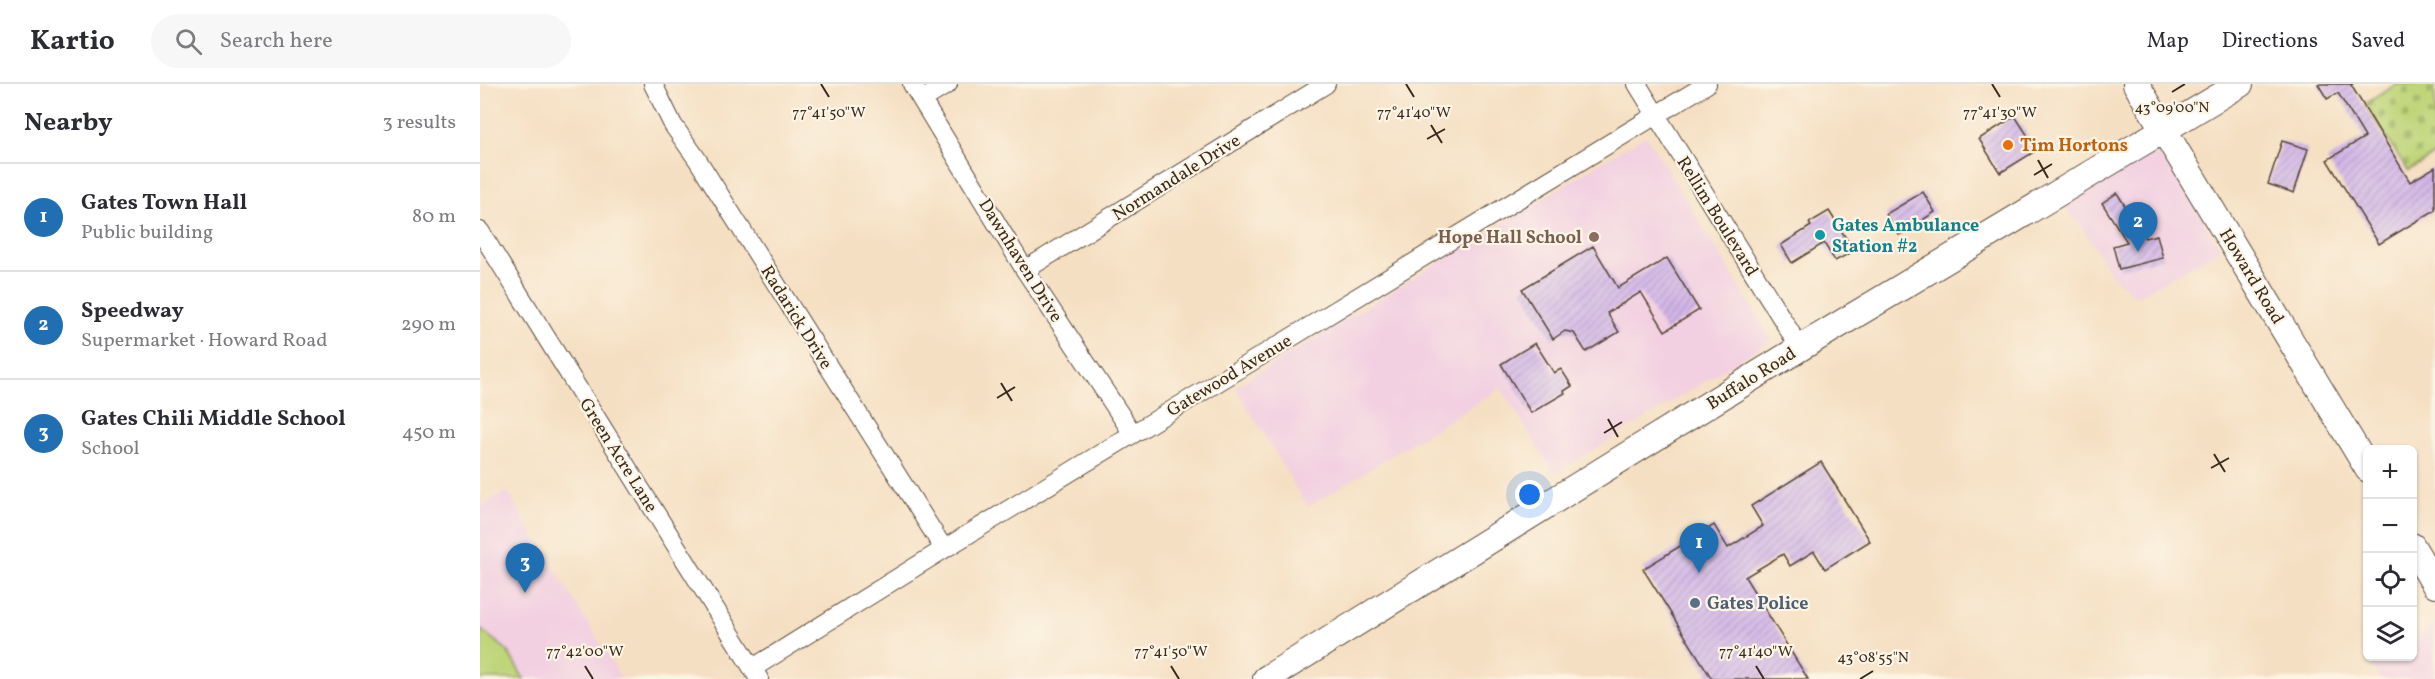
<!DOCTYPE html>
<html lang="en">
<head>
<meta charset="utf-8">
<style>
  body { margin:0; font-family:Vollkorn,serif; background:#f7f7f7; color:#2b2b33 }
  .controls { position:absolute; right:18px; bottom:18px; display:grid; overflow:hidden; border-radius:9px; box-shadow:0 2px 4px #0004 }
  .controls button { width:54px; height:54px; display:grid; place-items:center; padding:0; border:0; border-bottom:2px solid #e1e1e2; background:#fff; color:#2b2b33; font:30px sans-serif }
  .you { position:absolute; left:1050px; top:411px; width:21px; height:21px; margin:-15px; border:4px solid #fff; border-radius:50%; background:#1a73e8; box-shadow:0 0 0 9px #1a73e833 }
  .badge { display:grid; place-items:center; width:39px; height:39px; border-radius:50%; background:#1f6fb2; color:#fff; font-size:20px; font-weight:700 }
  .pin { position:absolute; translate:-50% -50px; filter:drop-shadow(0 2px 3px #0008) }
  .pin::after { content:''; position:absolute; top:32px; width:21px; height:18px; background:inherit; clip-path:polygon(0 0,100% 0,50% 100%) }
  .list { margin:0; padding:0; list-style:none }
  h2 { display:flex; justify-content:space-between; align-items:center; height:78px; margin:0; padding:0 24px; font-size:26px }
  h2 small { font-size:20px; font-weight:400; color:#7c7c81 }
  .list li { display:grid; grid-template-columns:39px 1fr auto; gap:18px; align-items:center; box-sizing:border-box; height:108px; padding:0 24px; border-top:2px solid #e1e1e2 }
  .list b { display:block; font-size:22px; white-space:nowrap }
  .list p { margin:0; font-size:20px; white-space:nowrap; color:#7c7c81 }
  .list em { font-size:20px; font-style:normal; color:#7c7c81 }
  .icon { flex:none; width:33px; height:33px; fill:none; stroke:currentColor; stroke-width:2; stroke-linecap:round; stroke-linejoin:round }
  .map { position:relative; flex:none; width:1955px; height:595px; overflow:hidden }
  header { display:flex; align-items:center; gap:36px; box-sizing:border-box; height:84px; padding:0 30px; background:#fff; border-bottom:2px solid #e1e1e2 }
  header strong { font-size:28px }
  nav { display:flex; gap:33px; margin-inline-start:auto; font-size:21px }
  .search { width:420px; height:54px; background:#f7f7f7; display:flex; align-items:center; gap:15px; box-sizing:border-box; padding:0 21px; border-radius:33px; color:#7c7c81; font-size:22px }
  main { display:flex }
  aside { flex:1; background:#fff }
  .map>svg:first-child { display:block }
  .built { fill:#f2cfe1 }
  .cemetery { fill:url(#cemetery-stones); stroke:#7d804c; stroke-width:1.5 }
  .pitch { fill:#bfd57a; stroke:#7d804c; stroke-width:1.5 }
  .building { fill:url(#building-hatch) }
  .lines { fill:none; stroke-linecap:round; stroke-linejoin:round }
  .minor-casing { stroke:#574537; stroke-width:20 }
  .secondary-casing { stroke:#574537; stroke-width:28 }
  .minor { stroke:#fff; stroke-width:18 }
  .secondary { stroke:#fff; stroke-width:26 }
  .ticks { fill:none; stroke:#3b2a1e; stroke-width:2 }
  .food-dot { fill:#e8710a; stroke:#fcf5e5; stroke-width:2 }
  .culture-dot { fill:#0f9aa8; stroke:#fcf5e5; stroke-width:2 }
  .education-dot { fill:#8d6e63; stroke:#fcf5e5; stroke-width:2 }
  .service-dot { fill:#5c6f8a; stroke:#fcf5e5; stroke-width:2 }
  .labels { text-anchor:middle; stroke-width:4.5; stroke-linejoin:round; paint-order:stroke }
  .food-label { font-size:18px; font-weight:bold; fill:#c56008; stroke:#fcf5e5; text-anchor:start }
  .street-label { font-size:18px; fill:#3b2a1e; stroke:#fcf5e5 }
  .culture-label { font-size:18px; font-weight:bold; fill:#0d838f; stroke:#fcf5e5; text-anchor:start }
  .education-label { font-size:18px; font-weight:bold; fill:#785e54; stroke:#fcf5e5; text-anchor:end }
  .service-label { font-size:18px; font-weight:bold; fill:#4e5e75; stroke:#fcf5e5; text-anchor:start }
  .ticks-label { font-size:15px; text-anchor:middle; fill:#3b2a1e; stroke:#fcf5e5; stroke-width:4.5; stroke-linejoin:round; paint-order:stroke }
</style>
</head>
<body>
<header>
<strong>Kartio</strong>
<div class="search"><svg class="icon" aria-label="search" viewBox="0 0 24 24"><circle cx="10" cy="10" r="6"/><path d="M15 15l6 6"/></svg>Search here</div>
<nav><a>Map</a><a>Directions</a><a>Saved</a></nav>
</header>
<main>
<aside>
<h2>Nearby<small>3 results</small></h2>
<ul class="list">
<li><span class="badge">1</span><div><b>Gates Town Hall</b><p>Public building</p></div><em>80 m</em></li>
<li><span class="badge">2</span><div><b>Speedway</b><p>Supermarket · Howard Road</p></div><em>290 m</em></li>
<li><span class="badge">3</span><div><b>Gates Chili Middle School</b><p>School</p></div><em>450 m</em></li>
</ul>
</aside>
<div class="map">
<svg width="1955" height="595" viewBox="0 0 1955 595">
  <defs>
    <pattern id="cemetery-stones" width="16" height="16" patternUnits="userSpaceOnUse" patternTransform="scale(1.5)"><rect width="16" height="16" fill="#bfd57a"/><path d="M2 7V4a2 2 0 0 1 4 0v3zM10 15v-3a2 2 0 0 1 4 0v3z" fill="#a5b769"/></pattern>
    <pattern id="building-hatch" width="6" height="6" patternUnits="userSpaceOnUse" patternTransform="scale(1.5)"><rect width="6" height="6" fill="#d2b6e9"/><path d="M-1 1l2-2M0 6l6-6M5 7l2-2" fill="none" stroke="#ac94bc"/></pattern>
  </defs>
  <rect width="100%" height="100%" fill="#fcf5e5"/>
  <filter id="ink" filterUnits="userSpaceOnUse"><feTurbulence type="fractalNoise" baseFrequency=".0167" numOctaves="2"/><feDisplacementMap in="SourceGraphic" scale="12" xChannelSelector="R" yChannelSelector="G"/><feConvolveMatrix kernelMatrix="1 2 1 2 8 2 1 2 1" color-interpolation-filters="sRGB"/></filter>
  <filter id="wash" filterUnits="userSpaceOnUse"><feTurbulence type="fractalNoise" baseFrequency=".008" numOctaves="4" result="noise"/><feDisplacementMap in="SourceGraphic" scale="24" xChannelSelector="R" yChannelSelector="G"/><feGaussianBlur stdDeviation="1.35" result="paint"/><feColorMatrix in="noise" values="0 0 0 0 0 0 0 0 0 0 0 0 0 0 0 0 0 1.4 0 .05"/><feComposite in="paint" operator="in"/></filter>
  <g filter="url(#wash)">
    <rect width="100%" height="100%" fill="#f5dfc2"/>
    <g class="built">
      <path d="M1166,51L1292,256L1075,390L1021,304L828,423L755,303Z"/>
      <path d="M1672,70L1679,72L1690,81L1741,165L1662,210L1653,211L1632,191L1600,140L1592,134L1582,119L1663,71Z"/>
      <path d="M27,407L142,595H0V423Z"/>
      <path d="M1955,540V595H1900L1891,580L1904,573L1932,572L1933,554Z"/>
    </g>
    <path class="cemetery" d="M1917,0H1955V70L1928,87L1885,20Z"/>
    <path class="pitch" d="M0,545L27,566L44,595H0Z"/>
    <g id="blocks">
      <g class="building">
        <path d="M1838,0H1873L1871,1L1930,98L1955,83V126L1899,160L1847,76L1885,53L1858,9L1847,15Z"/>
        <path d="M1535,32L1557,66L1520,89L1499,55Z"/>
        <path d="M1802,57L1828,65L1814,109L1788,100Z"/>
        <path d="M1443,108L1455,128L1444,135L1445,138L1419,151L1406,130Z"/>
        <path d="M1637,109L1665,154L1677,151L1683,174L1639,185L1633,162L1647,158L1622,119Z"/>
        <path d="M1349,127L1374,167L1355,177L1344,159L1312,179L1301,161L1331,142L1329,139Z"/>
        <path d="M1113,162L1138,204L1187,174L1219,226L1185,247L1161,208L1127,229L1139,248L1106,268L1094,249L1085,247L1073,255L1042,205Z"/>
        <path d="M1055,259L1074,289L1081,285L1092,302L1084,307L1085,309L1051,329L1021,280Z"/>
        <path d="M1341,378L1390,457L1345,485L1334,467L1310,482L1303,470L1265,493L1328,595H1232L1163,485L1234,441L1248,464L1283,442L1271,422Z"/>
      </g>
    </g>
  </g>
  <g filter="url(#ink)">
    <use href="#blocks" fill-opacity="0" stroke="#574537" stroke-width="1.5"/>
    <g class="lines">
      <g class="minor-casing">
        <g id="minor">
          <path d="M173,0L193,41L217,75L464,465"/>
          <path d="M432,0L545,186L653,350"/>
          <path d="M1157,0L1320,264"/>
          <path d="M442,16L468,0"/>
          <path d="M0,147L279,595"/>
          <path d="M545,186L846,0"/>
          <path d="M273,584L464,465L1227,0"/>
        </g>
      </g>
      <g class="secondary-casing">
        <g id="secondary">
          <path d="M1656,0L1888,385"/>
          <path d="M1932,462L1955,501"/>
          <path d="M786,595L1320,264L1760,0"/>
        </g>
      </g>
      <use href="#minor" class="minor"/>
      <use href="#secondary" class="secondary"/>
    </g>
  </g>
  <path class="ticks" d="M341,0L349,13M926,0L934,13M1512,0L1520,13M1692,8L1705,0M951,41L962,59M947,55L965,45M1558,76L1568,94M1554,91L1572,80M521,299L532,317M517,314L535,303M1128,335L1138,353M1124,349L1142,338M1734,370L1745,388M1731,384L1749,374M105,582L113,595M691,582L699,595M1276,582L1284,595M1380,595L1393,587"/>
  <circle class="food-dot" cx="1528" cy="61" r="6"/>
  <circle class="culture-dot" cx="1340" cy="151" r="6"/>
  <circle class="education-dot" cx="1114" cy="153" r="6"/>
  <circle class="service-dot" cx="1215" cy="519" r="6"/>
  <g class="labels">
    <g class="food-label">
      <text x="1540" y="67">Tim Hortons</text>
    </g>
    <g class="street-label">
      <text transform="translate(696 93) rotate(-32)" y="6">Normandale Drive</text>
      <text transform="translate(1238 132) rotate(58)" y="6">Rellim Boulevard</text>
      <text transform="translate(541 176) rotate(58)" y="6">Dawnhaven Drive</text>
      <text transform="translate(1772 192) rotate(59)" y="6">Howard Road</text>
      <text transform="translate(317 233) rotate(58)" y="6">Radarick Drive</text>
      <text transform="translate(749 291) rotate(-31)" y="6">Gatewood Avenue</text>
      <text transform="translate(1271 294) rotate(-32)" y="6">Buffalo Road</text>
      <text transform="translate(139 371) rotate(58)" y="6">Green Acre Lane</text>
    </g>
    <g class="culture-label">
      <text x="1352" y="147">Gates Ambulance<tspan x="1352" dy="21">Station #2</tspan></text>
    </g>
    <g class="education-label">
      <text x="1102" y="159">Hope Hall School</text>
    </g>
    <g class="service-label">
      <text x="1227" y="525">Gates Police</text>
    </g>
  </g>
  <g class="ticks-label">
    <text x="1692" y="28">43°09'00"N</text>
    <text x="934" y="33">77°41'40"W</text>
    <text x="1520" y="33">77°41'30"W</text>
    <text x="349" y="33">77°41'50"W</text>
    <text x="105" y="572">77°42'00"W</text>
    <text x="691" y="572">77°41'50"W</text>
    <text x="1276" y="572">77°41'40"W</text>
    <text x="1393" y="578">43°08'55"N</text>
  </g>
</svg>
<div class="controls">
<button>+</button>
<button>−</button>
<button><svg class="icon" aria-label="locate" viewBox="0 0 24 24"><circle cx="12" cy="12" r="6"/><path d="M12 2v4M12 18v4M2 12h4M18 12h4"/></svg></button>
<button><svg class="icon" aria-label="layers" viewBox="0 0 24 24"><path d="M12 4l9 5-9 5-9-5zM3 14l9 5 9-5"/></svg></button>
</div>
<div class="you"></div>
<div class="pin badge" style="left:1219px;top:489px">1</div>
<div class="pin badge" style="left:1658px;top:168px">2</div>
<div class="pin badge" style="left:45px;top:509px">3</div>
</div>
</main>
</body>
</html>
